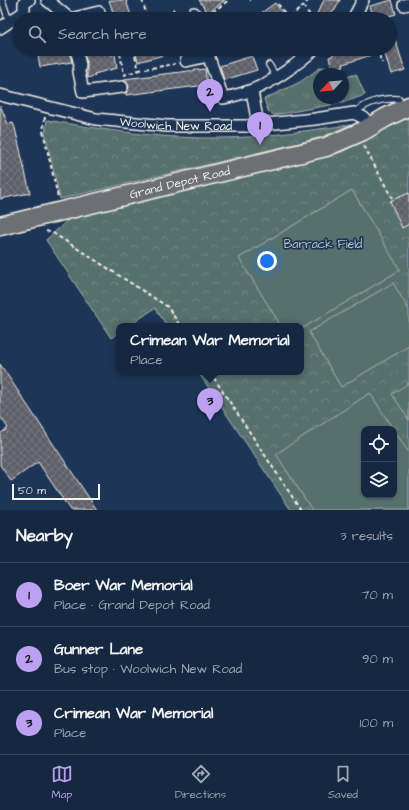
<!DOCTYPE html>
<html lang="en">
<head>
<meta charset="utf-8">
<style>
  body { margin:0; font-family:"Architects Daughter",sans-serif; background:#23344c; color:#f1f3f6 }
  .controls { position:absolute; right:12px; bottom:12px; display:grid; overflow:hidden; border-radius:8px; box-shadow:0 1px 3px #0004 }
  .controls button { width:36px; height:36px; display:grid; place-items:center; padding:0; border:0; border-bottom:1px solid #35445a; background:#162841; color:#f1f3f6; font:20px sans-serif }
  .compass { position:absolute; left:313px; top:68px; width:36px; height:36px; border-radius:50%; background:#162841; box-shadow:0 1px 3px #0004; rotate:244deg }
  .scale { position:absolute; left:12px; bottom:10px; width:88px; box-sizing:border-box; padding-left:4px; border:2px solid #f4f1e8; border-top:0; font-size:11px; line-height:14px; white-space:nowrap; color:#f4f1e8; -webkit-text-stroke:3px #1d3557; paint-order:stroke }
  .you { position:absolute; left:267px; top:261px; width:14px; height:14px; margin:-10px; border:3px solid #fff; border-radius:50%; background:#1a73e8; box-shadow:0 0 0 6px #1a73e833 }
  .badge { display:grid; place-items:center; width:26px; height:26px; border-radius:50%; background:#bca0f2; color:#111; font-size:13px; font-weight:700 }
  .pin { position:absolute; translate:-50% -33px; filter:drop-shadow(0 1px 2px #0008) }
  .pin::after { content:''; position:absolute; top:21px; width:14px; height:12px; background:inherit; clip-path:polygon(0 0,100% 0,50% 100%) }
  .popup { position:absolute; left:116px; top:323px; width:188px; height:52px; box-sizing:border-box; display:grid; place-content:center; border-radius:8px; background:#162841; filter:drop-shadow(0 1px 3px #0005); font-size:13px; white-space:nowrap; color:#9ea6b1 }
  .popup b { font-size:15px; color:#f1f3f6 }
  .popup::after { content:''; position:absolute; left:50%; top:100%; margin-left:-8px; border:8px solid transparent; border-top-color:#162841 }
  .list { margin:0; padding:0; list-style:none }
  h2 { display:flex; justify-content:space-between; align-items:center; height:52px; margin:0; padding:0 16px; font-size:17px }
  h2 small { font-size:13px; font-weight:400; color:#9ea6b1 }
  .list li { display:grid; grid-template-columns:26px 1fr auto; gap:12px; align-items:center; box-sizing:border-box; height:64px; padding:0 16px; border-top:1px solid #35445a }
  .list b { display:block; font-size:15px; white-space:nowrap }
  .list p { margin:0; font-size:13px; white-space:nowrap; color:#9ea6b1 }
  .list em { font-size:13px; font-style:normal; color:#9ea6b1 }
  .icon { flex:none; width:22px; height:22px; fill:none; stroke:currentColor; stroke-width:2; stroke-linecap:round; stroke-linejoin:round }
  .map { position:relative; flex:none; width:409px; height:510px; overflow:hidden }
  .search { position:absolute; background:#162841; box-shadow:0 1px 3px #0004; left:12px; right:12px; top:12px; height:44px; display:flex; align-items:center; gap:10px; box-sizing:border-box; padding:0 14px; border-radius:22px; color:#9ea6b1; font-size:15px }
  .sheet { height:244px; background:#162841 }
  nav { display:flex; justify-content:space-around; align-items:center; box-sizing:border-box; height:56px; border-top:1px solid #35445a; background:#162841; font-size:11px; color:#9ea6b1 }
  nav a { display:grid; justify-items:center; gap:2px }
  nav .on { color:#bca0f2 }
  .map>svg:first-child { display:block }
  .grass { fill:url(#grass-tufts); stroke:#a6b0aa }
  .park { fill:url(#park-crowns); stroke:#a6b0aa; fill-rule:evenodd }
  .pitch { fill:#57706d; stroke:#a6b0aa }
  .building { fill:url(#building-cross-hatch); stroke:#f4f1e8 }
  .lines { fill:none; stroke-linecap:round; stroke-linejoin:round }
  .service-casing { stroke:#f4f1e8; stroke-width:8 }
  .minor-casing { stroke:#f4f1e8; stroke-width:14 }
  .trunk-casing { stroke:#f4f1e8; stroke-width:21 }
  .path { stroke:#f4f1e8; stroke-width:2; stroke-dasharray:4 3; stroke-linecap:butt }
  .service { stroke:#1d3557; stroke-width:5.5 }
  .minor { stroke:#1d3557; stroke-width:11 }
  .trunk { stroke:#6c6f75; stroke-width:18 }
  .labels { text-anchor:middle; stroke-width:3.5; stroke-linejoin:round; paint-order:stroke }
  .street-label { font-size:12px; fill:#f4f1e8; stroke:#1d3557 }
  .park-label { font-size:12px; fill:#bdc4bd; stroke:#1d3557 }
</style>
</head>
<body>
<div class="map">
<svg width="409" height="510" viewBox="0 0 409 510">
  <defs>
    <pattern id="grass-tufts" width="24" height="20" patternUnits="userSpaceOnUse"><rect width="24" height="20" fill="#57706d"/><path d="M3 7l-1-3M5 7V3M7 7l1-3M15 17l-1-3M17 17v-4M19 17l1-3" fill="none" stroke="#708582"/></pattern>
    <pattern id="park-crowns" width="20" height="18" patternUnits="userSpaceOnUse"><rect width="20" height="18" fill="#57706d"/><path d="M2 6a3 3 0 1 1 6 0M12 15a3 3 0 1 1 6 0" fill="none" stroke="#708582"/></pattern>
    <pattern id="building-cross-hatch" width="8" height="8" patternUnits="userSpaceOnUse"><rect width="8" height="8" fill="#60616a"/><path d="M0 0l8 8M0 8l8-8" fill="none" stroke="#77787f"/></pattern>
  </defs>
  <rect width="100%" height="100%" fill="#1d3557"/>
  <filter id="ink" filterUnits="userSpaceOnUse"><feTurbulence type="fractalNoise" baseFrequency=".025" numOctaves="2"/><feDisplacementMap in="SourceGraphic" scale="8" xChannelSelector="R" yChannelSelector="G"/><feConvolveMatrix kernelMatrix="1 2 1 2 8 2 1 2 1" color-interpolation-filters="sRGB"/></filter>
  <g filter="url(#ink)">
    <path class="grass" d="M321,67L330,68L333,74H319V98H343V78L356,74L365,95L342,103L274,115L268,111L264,99L300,82Z"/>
    <g class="park">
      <path d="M409,118V510H291L198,372H301V326H167L155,308L129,326H119V333L111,338L46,240L72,216L342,152L394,123ZM364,429H394V495H364Z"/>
      <path d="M47,120C104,130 162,139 220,138C263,138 307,130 350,125L324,136L308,141L60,199L45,133Z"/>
    </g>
    <g class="pitch">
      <path d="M352,190L400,270L301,329V326H281L239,258Z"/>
      <path d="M393,283L409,310V346L341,387L309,332Z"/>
      <path d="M409,383V420L392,394Z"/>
      <path d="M370,393L393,429H364V495H394V430L409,453V510H312L276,454Z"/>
    </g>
    <g class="building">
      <path d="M109,0H126L132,19H115Z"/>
      <path d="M199,0H225L208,13Z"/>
      <path d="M324,0H340L335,10L323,19H314Z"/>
      <path d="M392,0L396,14L378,19H374L370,6Z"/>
      <path d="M275,3L287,19H253Z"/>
      <path d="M390,30H392L405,70L391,74L384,51L343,64L344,66L332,69L329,57L333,56L332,52L342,49H390Z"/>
      <path d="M37,49H69L72,62L40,67Z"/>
      <path d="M101,49H109L110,55L115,54L117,68L94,74L95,76L87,78V64L84,52Z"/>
      <path d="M135,49H175V52L138,62Z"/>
      <path d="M252,56L257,70L224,80L220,66Z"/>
      <path d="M205,69L207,85L126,95V93L128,90L129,86L124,79Z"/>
      <path d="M0,105L8,124L13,123L15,128L30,193L0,199Z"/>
      <path d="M409,193V224L402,228L390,201Z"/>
      <path d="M0,364L97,510H70L38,462L11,481L0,465V434L8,428L0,416Z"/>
    </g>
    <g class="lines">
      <g class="service-casing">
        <g id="service">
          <path d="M2,0L9,21"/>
          <path d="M269,65L277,78"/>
          <path d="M354,113C368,102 381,98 399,99"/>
        </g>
      </g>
      <g class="minor-casing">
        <g id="minor">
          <path d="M47,0L70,19"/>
          <path d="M404,5L409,4"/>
          <path d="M194,13L196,19"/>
          <path d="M70,19L99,12"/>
          <path d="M353,19L363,0"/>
          <path d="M0,28L24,12V3L29,0"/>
          <path d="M76,49L80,65L79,72L83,92L122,87"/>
          <path d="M206,49L223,98C251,93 270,83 292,67C300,61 307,56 314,49"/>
          <path d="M186,61L208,56"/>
          <path d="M252,91L258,125"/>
          <path id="s1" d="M0,95L96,119L167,126H246L315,119L354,113L364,118L371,126"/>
        </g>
      </g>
      <g class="trunk-casing">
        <g id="trunk">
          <path id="s2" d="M0,226L326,147L363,131L385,118L409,106"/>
        </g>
      </g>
      <g class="path">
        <path d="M142,0L148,19"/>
        <path d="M250,0H251"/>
        <path d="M278,4L289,19L309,0"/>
        <path d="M303,6L313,19"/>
        <path d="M207,16L229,0"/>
        <path d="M112,19H113"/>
        <path d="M162,19L172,16L174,6"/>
        <path d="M133,49L139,70L175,64"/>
        <path d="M133,49L120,53L124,75L139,70"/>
        <path d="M377,49L382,63"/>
        <path d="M218,54L241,49"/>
        <path d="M45,117L43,131L58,197"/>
        <path d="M364,146L392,198"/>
        <path d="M46,231L53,233L168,307L180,326"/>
        <path d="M210,372L301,510"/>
      </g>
      <use href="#service" class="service"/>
      <use href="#minor" class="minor"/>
      <use href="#trunk" class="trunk"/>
    </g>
  </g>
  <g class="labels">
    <g class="street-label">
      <text dy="4" stroke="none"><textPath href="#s1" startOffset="179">Woolwich New Road</textPath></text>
      <text dy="4" stroke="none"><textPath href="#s2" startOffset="185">Grand Depot Road</textPath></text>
    </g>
    <g class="park-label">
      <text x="323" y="248">Barrack Field</text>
    </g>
  </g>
</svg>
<div class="controls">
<button><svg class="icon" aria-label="locate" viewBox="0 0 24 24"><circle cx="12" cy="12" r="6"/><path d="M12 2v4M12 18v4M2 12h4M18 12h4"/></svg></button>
<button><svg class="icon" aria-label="layers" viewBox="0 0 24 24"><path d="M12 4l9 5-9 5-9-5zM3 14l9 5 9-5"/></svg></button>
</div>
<svg class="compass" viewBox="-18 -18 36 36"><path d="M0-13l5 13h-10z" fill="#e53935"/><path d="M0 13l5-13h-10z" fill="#9ea6b1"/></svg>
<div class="scale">50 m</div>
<div class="you"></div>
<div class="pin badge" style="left:260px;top:145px">1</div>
<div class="pin badge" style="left:210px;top:112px">2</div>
<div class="pin badge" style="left:210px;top:421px">3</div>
<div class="popup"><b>Crimean War Memorial</b>Place</div>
<div class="search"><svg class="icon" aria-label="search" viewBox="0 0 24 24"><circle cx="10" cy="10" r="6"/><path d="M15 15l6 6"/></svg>Search here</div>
</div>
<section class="sheet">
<h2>Nearby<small>3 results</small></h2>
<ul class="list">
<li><span class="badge">1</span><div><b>Boer War Memorial</b><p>Place · Grand Depot Road</p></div><em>70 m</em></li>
<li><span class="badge">2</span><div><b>Gunner Lane</b><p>Bus stop · Woolwich New Road</p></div><em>90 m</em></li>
<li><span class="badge">3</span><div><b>Crimean War Memorial</b><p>Place</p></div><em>100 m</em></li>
</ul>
</section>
<nav>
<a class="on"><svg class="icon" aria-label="map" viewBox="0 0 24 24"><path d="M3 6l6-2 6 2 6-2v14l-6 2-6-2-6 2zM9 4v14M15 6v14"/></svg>Map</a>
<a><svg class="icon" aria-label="directions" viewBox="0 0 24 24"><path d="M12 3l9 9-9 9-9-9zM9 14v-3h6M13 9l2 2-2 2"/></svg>Directions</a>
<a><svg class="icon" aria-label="saved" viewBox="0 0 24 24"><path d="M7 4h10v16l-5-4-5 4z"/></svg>Saved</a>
</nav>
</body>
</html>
